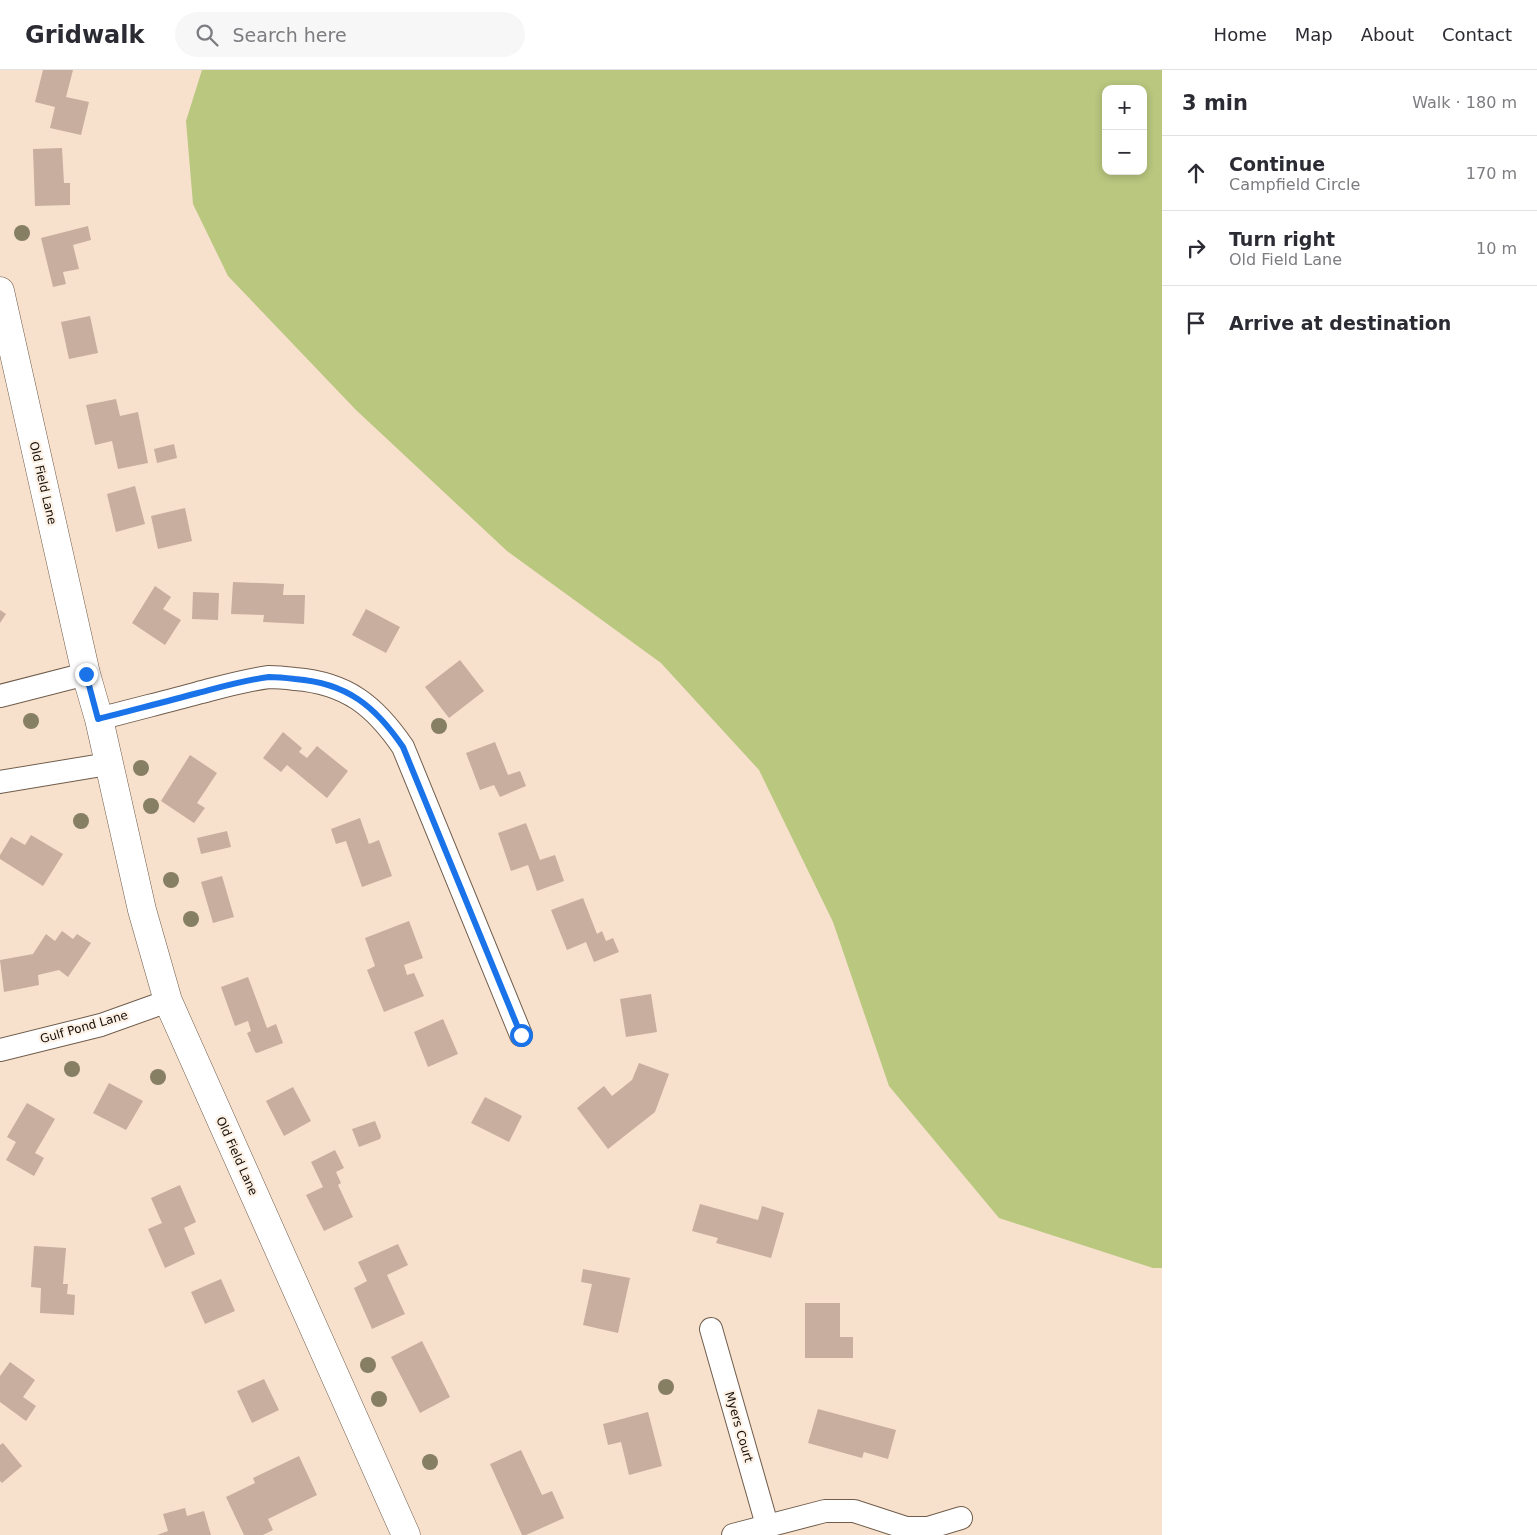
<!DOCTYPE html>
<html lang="en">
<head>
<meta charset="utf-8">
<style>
  body { margin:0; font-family:"DejaVu Sans",sans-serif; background:#f7f7f7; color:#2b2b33 }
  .controls { position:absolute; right:15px; top:15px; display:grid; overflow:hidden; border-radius:10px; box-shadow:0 2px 8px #0003 }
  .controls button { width:45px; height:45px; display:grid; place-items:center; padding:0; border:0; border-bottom:1px solid #e1e1e2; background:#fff; color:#2b2b33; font:25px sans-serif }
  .stop { position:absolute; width:15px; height:15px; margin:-11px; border:4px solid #1a73e8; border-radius:50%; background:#fff }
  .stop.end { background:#1a73e8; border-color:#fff; box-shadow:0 1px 5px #0008 }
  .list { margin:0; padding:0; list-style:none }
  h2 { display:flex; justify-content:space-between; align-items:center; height:65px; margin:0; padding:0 20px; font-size:21px }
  h2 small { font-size:16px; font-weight:400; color:#7c7c81 }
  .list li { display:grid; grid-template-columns:32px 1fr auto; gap:15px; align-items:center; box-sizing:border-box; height:75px; padding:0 20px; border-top:1px solid #e1e1e2 }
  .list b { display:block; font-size:19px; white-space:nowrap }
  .list p { margin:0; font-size:16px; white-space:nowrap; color:#7c7c81 }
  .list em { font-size:16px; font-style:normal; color:#7c7c81 }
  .icon { flex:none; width:28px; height:28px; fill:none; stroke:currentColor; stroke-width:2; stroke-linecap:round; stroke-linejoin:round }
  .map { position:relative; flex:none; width:1162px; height:1465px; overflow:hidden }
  header { display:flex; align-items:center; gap:30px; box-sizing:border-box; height:70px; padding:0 25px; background:#fff; border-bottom:1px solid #e1e1e2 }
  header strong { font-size:24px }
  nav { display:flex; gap:28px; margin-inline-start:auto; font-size:18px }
  .search { width:350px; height:45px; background:#f7f7f7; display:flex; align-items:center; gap:12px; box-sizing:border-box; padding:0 18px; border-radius:28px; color:#7c7c81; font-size:19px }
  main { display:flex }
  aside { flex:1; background:#fff }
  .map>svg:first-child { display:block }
  .green { fill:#b9c77f; fill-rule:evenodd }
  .building { fill:#c7ae9f }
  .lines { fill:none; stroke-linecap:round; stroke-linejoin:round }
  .street-casing { stroke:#705d4c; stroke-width:24 }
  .secondary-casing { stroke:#705d4c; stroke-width:29 }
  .street { stroke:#fff; stroke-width:22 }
  .secondary { stroke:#fff; stroke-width:28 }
  .tree { fill:#867f64 }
  .route { stroke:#1a73e8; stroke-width:6 }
  .labels { text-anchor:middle; stroke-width:4.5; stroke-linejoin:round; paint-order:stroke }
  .street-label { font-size:12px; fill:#160f08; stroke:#fdf0e4 }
</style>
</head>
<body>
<header>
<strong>Gridwalk</strong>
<div class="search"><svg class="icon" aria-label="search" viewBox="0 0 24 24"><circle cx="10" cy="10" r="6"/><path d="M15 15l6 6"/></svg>Search here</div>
<nav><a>Home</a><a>Map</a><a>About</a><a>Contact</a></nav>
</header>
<main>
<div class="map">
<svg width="1162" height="1465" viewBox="0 0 1162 1465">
  <rect width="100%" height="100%" fill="#f7e1cd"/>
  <path class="green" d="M202,0H1162V1198H1153L999,1148L889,1016L833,852L759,700L661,593L507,481L356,340L228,206L193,134L186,51ZM1106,19H1143V101H1106Z"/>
  <g class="building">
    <path d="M43,0H73L66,27L89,32L81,65L50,58L55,37L35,32Z"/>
    <path d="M62,78L64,113H70V135L35,136L33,79Z"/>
    <path d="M88,156L91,170L73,175L79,199L63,202L66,214L53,217L41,168Z"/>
    <path d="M90,246L98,283L69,289L61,252Z"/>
    <path d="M116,329L120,346L138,342L148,393L118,399L112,371L95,375L86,335Z"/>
    <path d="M174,374L177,388L157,393L154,379Z"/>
    <path d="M135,416L145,454L116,462L107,424Z"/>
    <path d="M185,438L192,471L158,479L151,446Z"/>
    <path d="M233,512L284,514L283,525H305L304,554L263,552L264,545L231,544Z"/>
    <path d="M155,516L171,527L163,539L181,550L165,575L132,553Z"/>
    <path d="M193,522L219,523L218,550L192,549Z"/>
    <path d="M366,539L400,557L386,583L352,565Z"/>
    <path d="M0,540L6,544L0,553Z"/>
    <path d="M460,590L484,621L449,648L425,617Z"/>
    <path d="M283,662L302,678L299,682L307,688L317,676L348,701L327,728L287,695L281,702L263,688Z"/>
    <path d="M495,672L508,705L520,701L526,716L500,727L494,715L480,720L466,683Z"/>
    <path d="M190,685L217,703L197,733L205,738L194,753L161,731Z"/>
    <path d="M360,748L369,774L379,770L392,806L362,817L346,771L336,774L331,759Z"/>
    <path d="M526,753L540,790L555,785L564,811L537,821L528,795L511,801L498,763Z"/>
    <path d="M227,761L231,777L201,784L197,768Z"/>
    <path d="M31,765L63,784L43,816L0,789V785L11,767L25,775Z"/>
    <path d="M222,806L234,847L213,853L201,812Z"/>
    <path d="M583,828L597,864L602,861L606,871L613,868L619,882L594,892L586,872L567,880L551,840Z"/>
    <path d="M409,851L423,888L404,895L407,905L414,903L424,926L384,942L367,900L375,896L365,868Z"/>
    <path d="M62,861L73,869L77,864L91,873L68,907L59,900L38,905L39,915L4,922L0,890L33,884L46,864L55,871Z"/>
    <path d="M248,907L267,958L276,954L283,973L257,983L255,982L247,963L251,961L248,951L235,956L221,917Z"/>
    <path d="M651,924L657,962L626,967L620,929Z"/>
    <path d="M443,949L458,984L428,997L414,962Z"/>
    <path d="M639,993L669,1004L655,1042L608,1079L577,1038L604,1016L612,1026L632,1010Z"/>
    <path d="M109,1013L143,1031L126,1060L93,1043Z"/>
    <path d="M293,1017L311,1051L284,1066L266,1031Z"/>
    <path d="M485,1027L522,1046L509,1072L471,1053Z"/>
    <path d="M27,1033L55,1049L35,1083L44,1088L34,1106L6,1090L16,1072L7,1067Z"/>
    <path d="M375,1051L381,1066L380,1069L359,1077L352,1059Z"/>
    <path d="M335,1080L344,1098L336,1102L341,1113L338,1115L353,1147L324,1161L306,1125L323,1117L311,1092Z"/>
    <path d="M180,1115L196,1152L184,1158L195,1184L165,1198L148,1159L162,1153L151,1128Z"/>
    <path d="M700,1134L758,1150L762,1136L784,1143L771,1188L716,1173L718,1168L692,1161Z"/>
    <path d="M398,1174L408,1195L387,1205L405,1244L372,1259L354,1218L367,1211L358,1192Z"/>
    <path d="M34,1176L66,1178L63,1214H68L67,1224L75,1225L74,1245L40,1243L41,1218L31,1217Z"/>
    <path d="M583,1199L630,1208L618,1263L583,1255L592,1214L581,1212Z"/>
    <path d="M221,1209L235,1241L205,1254L191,1222Z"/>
    <path d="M805,1233H840V1267H853V1288H805Z"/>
    <path d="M422,1271L450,1327L420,1343L391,1287Z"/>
    <path d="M10,1292L35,1310L23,1327L36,1336L26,1351L0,1332V1306Z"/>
    <path d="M264,1309L279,1340L252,1353L237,1321Z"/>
    <path d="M818,1339L896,1360L888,1389L864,1382L862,1388L808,1373Z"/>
    <path d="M648,1342L662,1396L629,1405L621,1372L608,1375L603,1354Z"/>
    <path d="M3,1373L22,1396L2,1413L0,1411V1375Z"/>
    <path d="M521,1380L542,1425L552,1421L564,1448L526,1465H522L490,1394Z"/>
    <path d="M299,1386L317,1425L268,1449L273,1460L263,1465H244L226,1427L255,1413L253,1408Z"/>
    <path d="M185,1438L187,1446L204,1441L211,1465H157L168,1461L163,1444Z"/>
  </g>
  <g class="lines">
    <g class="street-casing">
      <g id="street">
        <path d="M0,626L86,604"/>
        <path d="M99,649C132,640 165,632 198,623C221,617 245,610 269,607C277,607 287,608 295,609C347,613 375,636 403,677L521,965"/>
        <path d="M0,712L108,694"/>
        <path d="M0,980L101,955L168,931"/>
        <path d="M711,1259L767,1455"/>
        <path d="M733,1465L825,1441H854L906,1458H928L961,1448"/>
      </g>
    </g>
    <g class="secondary-casing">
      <path id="secondary" d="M0,221L86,604L99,649L142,840L168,931L406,1465"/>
    </g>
    <use href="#street" class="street"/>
    <use href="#secondary" class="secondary"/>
  </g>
  <g class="tree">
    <circle cx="22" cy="163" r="8"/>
    <circle cx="31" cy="651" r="8"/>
    <circle cx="439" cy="656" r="8"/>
    <circle cx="141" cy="698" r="8"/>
    <circle cx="151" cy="736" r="8"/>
    <circle cx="81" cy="751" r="8"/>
    <circle cx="171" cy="810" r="8"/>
    <circle cx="191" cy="849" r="8"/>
    <circle cx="72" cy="999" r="8"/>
    <circle cx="158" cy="1007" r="8"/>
    <circle cx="368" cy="1295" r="8"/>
    <circle cx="666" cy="1317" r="8"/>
    <circle cx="379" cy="1329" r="8"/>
    <circle cx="430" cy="1392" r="8"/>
  </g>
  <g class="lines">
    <path class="route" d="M86,604L98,649C132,640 165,632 198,623C221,617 245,610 269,607C277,607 287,608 295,609C347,613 375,636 403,677L521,965"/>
  </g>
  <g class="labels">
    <g class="street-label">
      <text transform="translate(43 413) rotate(77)" y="4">Old Field Lane</text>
      <text transform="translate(84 957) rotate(-16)" y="4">Gulf Pond Lane</text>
      <text transform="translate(237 1086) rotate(66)" y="4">Old Field Lane</text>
      <text transform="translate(739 1357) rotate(74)" y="4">Myers Court</text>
    </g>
  </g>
</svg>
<div class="controls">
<button>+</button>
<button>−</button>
</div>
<div class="stop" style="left:521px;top:965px"></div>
<div class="stop end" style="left:86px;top:604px"></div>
</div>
<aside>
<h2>3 min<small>Walk · 180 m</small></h2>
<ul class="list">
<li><svg class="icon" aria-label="ahead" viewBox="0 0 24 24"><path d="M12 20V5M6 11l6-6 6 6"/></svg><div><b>Continue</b><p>Campfield Circle</p></div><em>170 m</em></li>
<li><svg class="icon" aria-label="right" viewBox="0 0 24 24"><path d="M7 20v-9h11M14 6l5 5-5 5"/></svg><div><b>Turn right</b><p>Old Field Lane</p></div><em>10 m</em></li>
<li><svg class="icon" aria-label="arrive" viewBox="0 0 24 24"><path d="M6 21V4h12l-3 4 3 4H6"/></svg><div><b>Arrive at destination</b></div></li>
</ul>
</aside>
</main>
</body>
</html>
